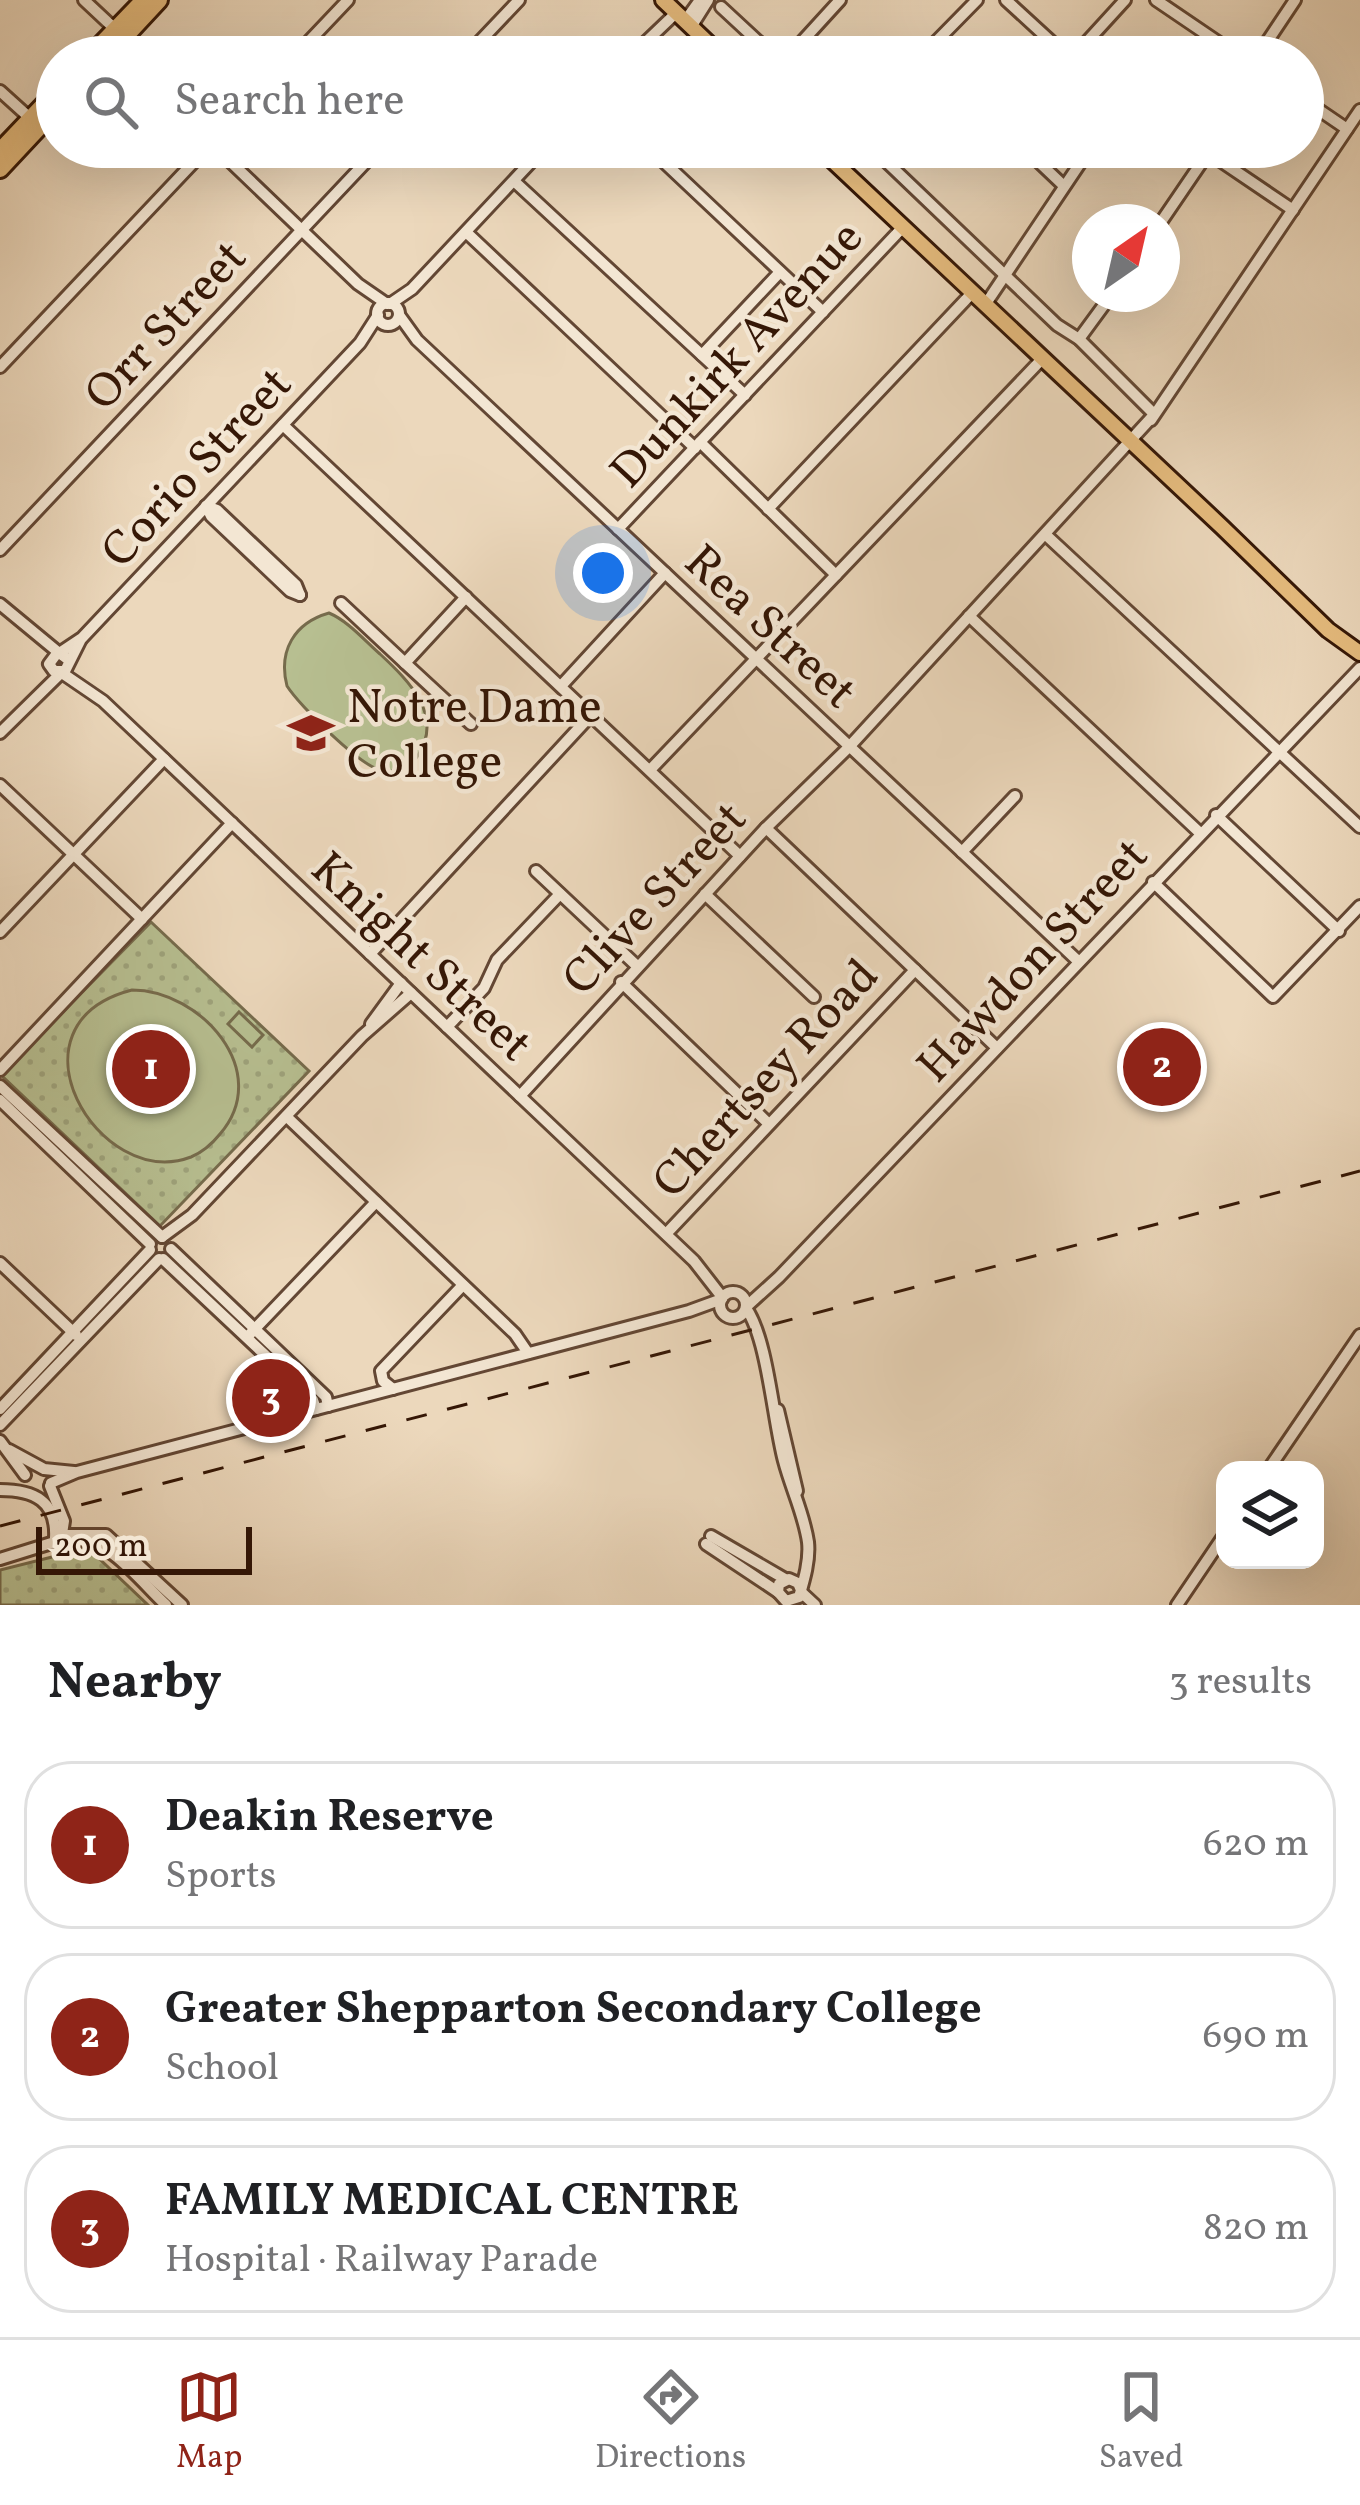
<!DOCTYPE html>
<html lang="en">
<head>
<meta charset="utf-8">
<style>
  body { margin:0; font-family:Vollkorn,serif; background:#f2f2f2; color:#202124 }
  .controls { position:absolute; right:36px; bottom:36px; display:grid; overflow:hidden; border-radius:24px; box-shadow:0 12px 48px #0002 }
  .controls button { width:108px; height:108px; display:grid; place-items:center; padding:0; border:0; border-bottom:3px solid #e0e0e0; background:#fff; color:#202124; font:60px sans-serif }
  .compass { position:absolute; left:1072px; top:204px; width:108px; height:108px; border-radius:50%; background:#fff; box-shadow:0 12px 48px #0002; rotate:34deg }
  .scale { position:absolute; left:36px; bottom:30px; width:216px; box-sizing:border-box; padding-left:12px; border:6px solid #351706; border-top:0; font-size:33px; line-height:42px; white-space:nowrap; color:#351706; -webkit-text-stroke:9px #f3e6d3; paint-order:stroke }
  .you { position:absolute; left:603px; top:573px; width:42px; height:42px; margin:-30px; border:9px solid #fff; border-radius:50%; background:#1a73e8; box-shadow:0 0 0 18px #1a73e833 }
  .badge { display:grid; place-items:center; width:78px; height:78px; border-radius:50%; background:#8f2418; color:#fff; font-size:39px; font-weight:700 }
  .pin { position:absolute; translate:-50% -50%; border:6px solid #fff; box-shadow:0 3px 12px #0006 }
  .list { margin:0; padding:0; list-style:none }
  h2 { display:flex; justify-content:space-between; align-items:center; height:156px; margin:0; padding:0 48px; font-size:51px }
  h2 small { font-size:39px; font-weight:400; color:#757577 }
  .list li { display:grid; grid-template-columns:78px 1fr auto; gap:36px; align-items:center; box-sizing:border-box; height:168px; margin:0 24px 24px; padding:0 24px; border:3px solid #e0e0e0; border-radius:48px }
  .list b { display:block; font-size:45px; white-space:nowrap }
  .list p { margin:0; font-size:39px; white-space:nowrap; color:#757577 }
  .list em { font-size:39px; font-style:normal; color:#757577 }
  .icon { flex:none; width:66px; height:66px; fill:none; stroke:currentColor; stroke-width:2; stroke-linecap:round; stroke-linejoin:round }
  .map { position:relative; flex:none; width:1360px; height:1605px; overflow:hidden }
  .search { position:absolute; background:#fff; box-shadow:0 12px 48px #0002; left:36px; right:36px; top:36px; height:132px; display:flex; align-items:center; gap:30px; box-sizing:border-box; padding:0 42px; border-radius:66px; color:#757577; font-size:45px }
  .sheet { height:732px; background:#fff }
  nav { display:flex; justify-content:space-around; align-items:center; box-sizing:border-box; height:168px; border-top:3px solid #e0e0e0; background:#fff; font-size:33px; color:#757577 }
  nav a { display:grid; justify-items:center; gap:6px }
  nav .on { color:#8f2418 }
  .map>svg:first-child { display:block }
  .park { fill:url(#park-dots); stroke:#766b4c; stroke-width:3 }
  .pitch { fill:#b7bf91; stroke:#766b4c; stroke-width:3 }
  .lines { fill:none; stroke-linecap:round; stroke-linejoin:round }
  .minor-casing { stroke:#634734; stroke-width:16 }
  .major-casing { stroke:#351706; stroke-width:20 }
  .highway-casing { stroke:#351706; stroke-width:22 }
  .minor { stroke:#f3e6d3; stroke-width:10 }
  .major { stroke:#e6bc7e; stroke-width:14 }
  .highway { stroke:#e6bc7e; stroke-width:16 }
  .rail { stroke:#351706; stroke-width:3; stroke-dasharray:21 21; stroke-linecap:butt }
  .labels { text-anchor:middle; stroke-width:9; stroke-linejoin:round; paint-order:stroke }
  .street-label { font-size:48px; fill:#351706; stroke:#f3e6d3 }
  .poi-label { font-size:48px; fill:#351706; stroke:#f3e6d3; text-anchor:start }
</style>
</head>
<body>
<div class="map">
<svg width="1360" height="1605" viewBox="0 0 1360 1605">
  <defs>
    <pattern id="park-dots" width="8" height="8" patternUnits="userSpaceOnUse" patternTransform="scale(3)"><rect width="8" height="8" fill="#b7bf91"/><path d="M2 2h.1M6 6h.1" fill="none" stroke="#9ea37c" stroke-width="1.8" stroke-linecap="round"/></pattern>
  </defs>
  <rect width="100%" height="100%" fill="#ecd8bc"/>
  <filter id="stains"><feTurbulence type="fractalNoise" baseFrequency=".00167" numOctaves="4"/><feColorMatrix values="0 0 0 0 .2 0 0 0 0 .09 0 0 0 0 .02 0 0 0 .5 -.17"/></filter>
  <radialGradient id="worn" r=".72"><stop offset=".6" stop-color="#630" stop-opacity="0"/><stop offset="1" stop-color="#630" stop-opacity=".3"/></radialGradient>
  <g class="park">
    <path d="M151,922L309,1071L160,1226L1,1075Z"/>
    <path d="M88,1548L148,1605H0V1570Z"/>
  </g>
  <g class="pitch">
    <path d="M329,613C348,621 364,640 380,654C409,681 445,716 417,757C410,767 396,773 384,771C362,769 299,705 287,686C278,651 294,623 329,613Z"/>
    <path d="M132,990C200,990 274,1071 220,1134C212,1144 203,1152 191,1157C98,1192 0,1024 132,990Z"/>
    <path d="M239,1012L263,1035L252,1047L228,1024Z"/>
  </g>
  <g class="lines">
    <g class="minor-casing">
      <g id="minor">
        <path d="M84,0L116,30"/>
        <path d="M1006,0L1068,57"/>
        <path d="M1156,0L1240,57"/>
        <path d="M721,7L775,57"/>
        <path d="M685,21L700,0"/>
        <path d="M691,27L708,0"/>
        <path d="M294,57L348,0"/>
        <path d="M465,57L519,0"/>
        <path d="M630,57L676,13"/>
        <path d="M788,57L840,0"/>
        <path d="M921,57L977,0"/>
        <path d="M1073,57L1125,0"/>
        <path d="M1257,57L1295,0"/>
        <path d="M0,91L31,119"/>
        <path d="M1303,99L1347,129"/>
        <path d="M215,147L358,284L387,304"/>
        <path d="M648,147L823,312"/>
        <path d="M871,147L1057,325L1079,339L1154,414"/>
        <path d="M1023,147L1064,186"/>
        <path d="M1200,147L1293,210"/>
        <path d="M514,181L745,395"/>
        <path d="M1161,222L1208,153"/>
        <path d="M466,232L695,448"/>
        <circle cx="388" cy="314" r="11"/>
        <path d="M390,304L412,289L545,147"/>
        <path d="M985,305L1091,147"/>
        <path d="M399,315L417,340L1078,961"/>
        <path d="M1079,339L1112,294"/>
        <path d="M702,355L780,272"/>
        <path d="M0,367L208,147"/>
        <path d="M1151,420L1360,110"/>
        <path d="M283,425L740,856"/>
        <path d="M700,442L836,575"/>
        <path d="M206,506L217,510L296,585L300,595"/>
        <path d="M206,506L211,516L290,591L300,595"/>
        <path d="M768,509L972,293"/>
        <path d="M618,529L903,227"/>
        <path d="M1046,535L1360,827"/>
        <path d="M0,550L380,147"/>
        <path d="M341,603L405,663L466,597"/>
        <path d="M0,604L58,652"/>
        <path d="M969,616L1200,833"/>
        <path d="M61,652L82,638L360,343L378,315"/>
        <path d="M70,661L58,652L49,664L54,671H65L80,641"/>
        <path d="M405,663L471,724"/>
        <path d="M62,673L103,701L694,1261L722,1297"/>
        <path d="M561,686L665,573"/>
        <path d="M0,733L61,673"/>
        <path d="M650,770L1042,359"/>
        <path d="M0,785L142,919"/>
        <path d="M1216,815L1339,931"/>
        <path d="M766,828L997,1048"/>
        <path d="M962,852L1015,796"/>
        <path d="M536,871L637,966"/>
        <path d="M1153,882L1273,997L1360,906"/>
        <path d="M705,894L814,997"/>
        <path d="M0,932L164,759"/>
        <path d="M370,954L591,715"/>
        <path d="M621,982L769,1124"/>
        <path d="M371,1024L401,983"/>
        <path d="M447,1027L484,988L497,960L560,894"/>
        <path d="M0,1070L232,823"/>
        <path d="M0,1086L162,1237"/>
        <path d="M520,1096L766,828L849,747L1152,417"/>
        <path d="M0,1100L150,1244"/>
        <path d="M287,1117L515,1334L528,1353"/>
        <path d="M666,1234L915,970"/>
        <path d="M162,1237L192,1215L362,1036L411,993"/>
        <path d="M171,1249L326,1397L328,1406"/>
        <path d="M163,1259L313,1400L316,1409"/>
        <path d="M0,1263L76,1335"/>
        <circle cx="733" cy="1305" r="13"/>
        <path d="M747,1306L779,1277L1360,668"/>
        <path d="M746,1308C768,1340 773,1420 784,1461C791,1488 804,1514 808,1542C810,1560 804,1580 799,1597L786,1601L778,1592L779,1584L789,1579L798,1583L801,1590"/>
        <path d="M250,1334L376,1202"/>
        <path d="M393,1389L383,1381L381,1371L463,1285"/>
        <path d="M0,1409L150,1250"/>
        <path d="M778,1410L797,1491"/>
        <path d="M0,1425L159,1259"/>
        <path d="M0,1441L25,1475"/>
        <path d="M9,1450L44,1469L74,1472"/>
        <path d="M1268,1470L1360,1335"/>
        <path d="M51,1483L77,1472L689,1311L722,1299"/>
        <path d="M0,1490C34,1490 57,1501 55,1538"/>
        <path d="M56,1535H106L182,1605"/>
        <path d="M711,1536L785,1579"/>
        <path d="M76,1540C109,1538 143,1584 166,1605"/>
        <path d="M706,1544L778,1592"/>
        <path d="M0,1559L61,1540L64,1521L50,1486"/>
        <path d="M801,1592L815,1605"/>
        <path d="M1177,1605L1225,1534"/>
      </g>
    </g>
    <g class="major-casing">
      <g id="major">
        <path d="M663,0L723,57"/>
        <path d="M818,147L1222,527L1328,630L1360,653"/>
      </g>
    </g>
    <g class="highway-casing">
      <g id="highway">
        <path d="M89,57L144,0"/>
        <path d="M106,57L159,0"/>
        <path d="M0,151L57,91"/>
        <path d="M0,169L57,108"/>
      </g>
    </g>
    <use href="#minor" class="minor"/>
    <use href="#major" class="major"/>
    <use href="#highway" class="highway"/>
    <path class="rail" d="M0,1526L1360,1171"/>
  </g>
  <defs>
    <g id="school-bare" transform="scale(3.6)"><path d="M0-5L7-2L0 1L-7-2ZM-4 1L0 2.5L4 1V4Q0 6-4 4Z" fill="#8f2418" stroke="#f3e6d3" stroke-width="2.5" paint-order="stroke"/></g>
  </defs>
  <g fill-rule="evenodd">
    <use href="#school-bare" x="311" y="733"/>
  </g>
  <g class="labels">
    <g class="street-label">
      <text transform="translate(164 324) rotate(-47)" y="17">Orr Street</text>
      <text transform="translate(735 353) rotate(-47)" y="17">Dunkirk Avenue</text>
      <text transform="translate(195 466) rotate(-47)" y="17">Corio Street</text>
      <text transform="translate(772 625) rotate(43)" y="17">Rea Street</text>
      <text transform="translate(653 897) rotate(-47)" y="17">Clive Street</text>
      <text transform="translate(423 955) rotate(43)" y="17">Knight Street</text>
      <text transform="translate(1031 959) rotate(-47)" y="17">Hawdon Street</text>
      <text transform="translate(764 1077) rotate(-47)" y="17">Chertsey Road</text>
    </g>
    <g class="poi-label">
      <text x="347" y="722">Notre Dame<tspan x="347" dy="55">College</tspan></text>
    </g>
  </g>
  <rect width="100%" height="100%" filter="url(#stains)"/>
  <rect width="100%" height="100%" fill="url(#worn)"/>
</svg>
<div class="controls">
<button><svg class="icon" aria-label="layers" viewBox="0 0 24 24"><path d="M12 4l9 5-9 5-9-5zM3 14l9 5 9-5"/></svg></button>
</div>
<svg class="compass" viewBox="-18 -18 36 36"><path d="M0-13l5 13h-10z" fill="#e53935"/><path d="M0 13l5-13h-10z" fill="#757577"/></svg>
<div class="scale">200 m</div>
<div class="you"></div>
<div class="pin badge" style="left:151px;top:1069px">1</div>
<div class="pin badge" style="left:1162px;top:1067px">2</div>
<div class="pin badge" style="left:271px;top:1398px">3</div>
<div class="search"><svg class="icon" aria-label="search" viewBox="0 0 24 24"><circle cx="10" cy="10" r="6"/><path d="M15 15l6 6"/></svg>Search here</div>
</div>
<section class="sheet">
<h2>Nearby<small>3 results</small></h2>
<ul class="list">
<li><span class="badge">1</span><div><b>Deakin Reserve</b><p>Sports</p></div><em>620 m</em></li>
<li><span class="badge">2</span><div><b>Greater Shepparton Secondary College</b><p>School</p></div><em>690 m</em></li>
<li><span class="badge">3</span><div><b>FAMILY MEDICAL CENTRE</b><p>Hospital · Railway Parade</p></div><em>820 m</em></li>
</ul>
</section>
<nav>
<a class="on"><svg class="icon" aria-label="map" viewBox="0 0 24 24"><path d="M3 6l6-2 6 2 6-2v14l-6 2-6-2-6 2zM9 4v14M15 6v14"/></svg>Map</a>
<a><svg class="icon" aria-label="directions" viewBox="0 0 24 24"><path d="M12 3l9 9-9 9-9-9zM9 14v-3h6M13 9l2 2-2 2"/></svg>Directions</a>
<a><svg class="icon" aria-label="saved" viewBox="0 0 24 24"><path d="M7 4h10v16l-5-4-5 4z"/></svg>Saved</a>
</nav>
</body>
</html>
